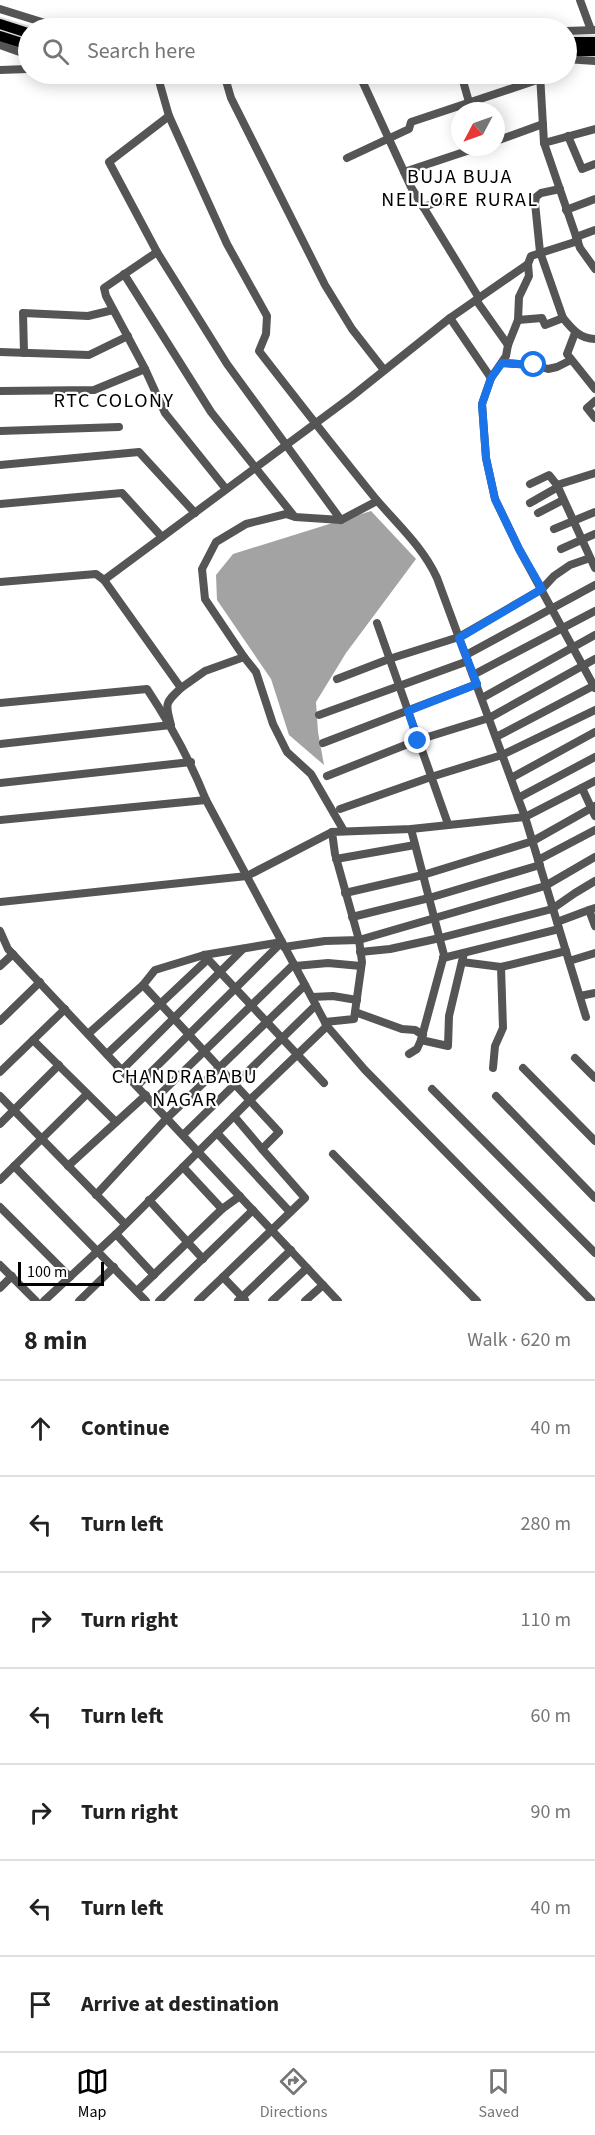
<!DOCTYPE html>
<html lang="en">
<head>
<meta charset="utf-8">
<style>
  body { margin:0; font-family:"Source Sans 3",sans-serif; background:#f2f2f2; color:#222 }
  .compass { position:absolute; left:451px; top:102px; width:54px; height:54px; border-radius:50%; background:#fff; box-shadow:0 3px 15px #0003; rotate:229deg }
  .scale { position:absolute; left:18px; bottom:15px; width:86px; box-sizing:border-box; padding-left:6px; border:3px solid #000; border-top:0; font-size:16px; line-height:21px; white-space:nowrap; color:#000; -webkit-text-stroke:4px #fff; paint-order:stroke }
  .stop { position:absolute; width:18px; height:18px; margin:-14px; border:4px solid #1a73e8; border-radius:50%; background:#fff }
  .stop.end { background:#1a73e8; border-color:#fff; box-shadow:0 2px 6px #0008 }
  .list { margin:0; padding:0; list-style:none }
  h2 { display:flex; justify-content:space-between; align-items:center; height:78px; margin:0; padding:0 24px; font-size:26px }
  h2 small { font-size:20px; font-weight:400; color:#767676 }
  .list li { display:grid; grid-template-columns:39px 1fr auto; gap:18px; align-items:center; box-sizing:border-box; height:96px; padding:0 24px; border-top:2px solid #e0e0e0 }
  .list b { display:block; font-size:22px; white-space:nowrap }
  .list em { font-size:20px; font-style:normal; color:#767676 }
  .icon { flex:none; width:33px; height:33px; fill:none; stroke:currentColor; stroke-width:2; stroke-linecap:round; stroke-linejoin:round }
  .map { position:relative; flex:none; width:595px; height:1301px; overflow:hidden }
  .search { position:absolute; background:#fff; box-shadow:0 3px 15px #0003; left:18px; right:18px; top:18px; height:66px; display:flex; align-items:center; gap:15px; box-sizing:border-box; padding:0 21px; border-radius:33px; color:#767676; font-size:22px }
  .sheet { height:750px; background:#fff }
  nav { display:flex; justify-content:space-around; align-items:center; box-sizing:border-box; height:84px; border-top:2px solid #e0e0e0; background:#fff; font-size:16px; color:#767676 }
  nav a { display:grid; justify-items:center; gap:3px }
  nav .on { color:#000 }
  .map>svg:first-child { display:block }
  .water { fill:#a3a3a3 }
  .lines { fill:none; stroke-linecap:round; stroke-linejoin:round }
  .highway-casing { stroke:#dbdbdb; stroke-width:14 }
  .minor { stroke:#555; stroke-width:8 }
  .highway { stroke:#000; stroke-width:10 }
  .minor-bridge { stroke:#555; stroke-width:8 }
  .route { stroke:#1a73e8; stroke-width:8 }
  .labels { text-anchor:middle; stroke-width:4.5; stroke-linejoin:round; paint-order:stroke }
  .quarter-label { font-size:20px; letter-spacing:1.5px; fill:#000; stroke:#fff }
</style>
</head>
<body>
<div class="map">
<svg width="595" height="1301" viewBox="0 0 595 1301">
  <rect width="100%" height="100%" fill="#fff"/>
  <path class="water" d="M371,511L416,559L346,653L316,702L318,732L324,765L289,735L271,679L217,600L216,575L233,554Z"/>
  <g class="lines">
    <g class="highway-casing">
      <g id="highway">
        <path d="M0,24L28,33"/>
        <path d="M0,36L28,45"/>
        <path d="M566,42H595"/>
        <path d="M566,51H595"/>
      </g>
    </g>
    <g class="minor">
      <path d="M580,0L591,30"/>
      <path d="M0,9L61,28"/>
      <path d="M566,31L595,30"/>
      <path d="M0,45L28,55"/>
      <path d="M566,59L595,61"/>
      <path d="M0,70L28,69"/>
      <path d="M126,74H133"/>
      <path d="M157,74L169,116L227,244L267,316L266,334L259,351C297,400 336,450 375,498C397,524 423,547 437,578L525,817L586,1017"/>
      <path d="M224,74L231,98L325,285L352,329L384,370"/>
      <path d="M359,74L411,187L479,298"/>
      <path d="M461,74L469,102"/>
      <path d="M540,74L544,143"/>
      <path d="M169,116L109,162L157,252L227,364L341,520"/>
      <path d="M595,129L544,143L580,248L595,269"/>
      <path d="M568,136L582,169L595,164"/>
      <path d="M496,141L543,124"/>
      <path d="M347,158L409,129L411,122L540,79"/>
      <path d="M404,172L479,147"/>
      <path d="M560,189L541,193L536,197L535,203L540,252L563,318"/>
      <path d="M423,207L448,199"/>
      <path d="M566,210L595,199"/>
      <path d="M576,237L595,230"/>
      <path d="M157,252L104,288L106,296L145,369L165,413L226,489"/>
      <path d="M528,264L531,256L578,241"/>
      <path d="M124,274L211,412L294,516"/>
      <path d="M476,300L508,345"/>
      <path d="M450,318L491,378"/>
      <path d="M518,320L508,345L506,356L491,378L482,404L486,458L495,499L519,549L595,688"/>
      <path d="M575,333L567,354L595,389"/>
      <path d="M0,352L89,355L128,336"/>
      <path d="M24,353L23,313L88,316L113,310"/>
      <path d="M502,363L534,365L548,369L557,367L571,360"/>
      <path d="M0,391L94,390L145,369"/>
      <path d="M595,401L587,408L595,418"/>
      <path d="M0,431L119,427"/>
      <path d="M0,465L139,452L195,513"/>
      <path d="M530,484L549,475L557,485L595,568"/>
      <path d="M557,485L595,473"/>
      <path d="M530,503L558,487"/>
      <path d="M0,504L122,493L162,537"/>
      <path d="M538,513L563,500"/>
      <path d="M554,529L595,512"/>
      <path d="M561,549L595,534"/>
      <path d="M104,580L351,397L450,318L528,264L529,276L519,297L518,320L542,318L545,325L563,318C572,329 580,339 595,339"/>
      <path d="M0,582L96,574L104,580L181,688C165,703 165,703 171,725L0,744"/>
      <path d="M377,623L448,824"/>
      <path d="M466,655L595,585"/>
      <path d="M244,657L256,672L273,724L287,752L311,774L344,831"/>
      <path d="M473,675L595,611"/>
      <path d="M337,679L389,659L459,637L542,589L554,576L570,565L590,558"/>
      <path d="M181,688L205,671L244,657L205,599L202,569L216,542L246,524L286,514L295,517L341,520L377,501"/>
      <path d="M482,698L595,635"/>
      <path d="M0,703L147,689C171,725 190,760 206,800L327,1026L253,1097"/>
      <path d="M319,715L468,661"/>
      <path d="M496,737L595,685"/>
      <path d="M323,743L477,684"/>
      <path d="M327,776L418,740L489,718L595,659"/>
      <path d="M511,778L595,732"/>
      <path d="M0,783L191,762"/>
      <path d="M582,788L595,816"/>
      <path d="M518,798L595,757"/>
      <path d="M340,809L431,777L502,755L595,710"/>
      <path d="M0,820L206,800"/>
      <path d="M411,829L429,898L540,865"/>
      <path d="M336,859L415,845"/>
      <path d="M538,860L595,830"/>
      <path d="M345,893L423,875L533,841L595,806"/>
      <path d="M0,902L247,876L332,832"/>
      <path d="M595,908L589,910L595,926"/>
      <path d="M352,917L429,898L444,955L421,1040L417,1049L409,1054"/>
      <path d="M557,922L589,910"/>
      <path d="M0,931L8,949L338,1301"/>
      <path d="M284,947L325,941L359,940L545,886L595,857"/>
      <path d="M360,952L390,949L440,938L552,909L575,893L595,881"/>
      <path d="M204,955L324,1083"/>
      <path d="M443,958L559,929"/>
      <path d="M569,961L595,953"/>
      <path d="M462,962L501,967L503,1028L495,1046L493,1068"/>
      <path d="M0,966L13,954"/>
      <path d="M295,966L328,963L361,966"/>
      <path d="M501,967L566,951"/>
      <path d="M143,985L279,1132L262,1149L305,1198L198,1301"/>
      <path d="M580,996L595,993"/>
      <path d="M312,997L333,996L357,1000"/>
      <path d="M355,1012L402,1029L415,1030L423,1035"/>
      <path d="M0,1021L40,982"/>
      <path d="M325,1022L354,1019L362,962L359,940L335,854L332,832L411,829L525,817L595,781"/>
      <path d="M327,1026L365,1070L592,1301"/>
      <path d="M88,1034L143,985L155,970L204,955L282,942"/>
      <path d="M33,1040L116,1122"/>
      <path d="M421,1040L448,1046L449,1016L464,953"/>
      <path d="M107,1054L208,959"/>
      <path d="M575,1058L595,1078"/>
      <path d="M523,1068L595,1141"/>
      <path d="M122,1070L243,949"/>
      <path d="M0,1072L65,1009"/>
      <path d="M137,1086L281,943"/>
      <path d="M432,1089L595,1253"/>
      <path d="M0,1096L125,1224"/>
      <path d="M496,1096L595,1198"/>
      <path d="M152,1102L294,964"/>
      <path d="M234,1116L262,1149"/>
      <path d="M0,1124L59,1065"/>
      <path d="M217,1133L290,1212"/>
      <path d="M183,1135L316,1005"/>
      <path d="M333,1154L477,1301"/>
      <path d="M14,1166L146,1301"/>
      <path d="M68,1166L146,1095"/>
      <path d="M183,1167L222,1209"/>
      <path d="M0,1180L87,1094"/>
      <path d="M96,1195L167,1118L305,985"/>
      <path d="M149,1200L203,1259"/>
      <path d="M0,1207L70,1277"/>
      <path d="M116,1234L154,1275"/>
      <path d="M0,1265L36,1301"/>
      <path d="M223,1277L245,1300"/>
      <path d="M0,1288L12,1276"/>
      <path d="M137,1291L222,1209L240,1196"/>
      <path d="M44,1301L116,1234L249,1101"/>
      <path d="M79,1301L114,1267"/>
      <path d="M159,1301L253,1210"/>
      <path d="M238,1301L291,1250"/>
      <path d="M272,1301L307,1268"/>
      <path d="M305,1301L323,1285"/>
    </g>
    <use href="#highway" class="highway"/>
    <path class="minor-bridge" d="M249,1101L253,1097"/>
  </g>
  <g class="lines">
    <path class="route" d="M418,741L408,711L477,684L459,638L542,589L519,549L495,499L486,458L482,404L491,378L502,363L534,365"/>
  </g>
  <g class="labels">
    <g class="quarter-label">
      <text x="460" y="183">BUJA BUJA<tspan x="460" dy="23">NELLORE RURAL</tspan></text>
      <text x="114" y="407">RTC COLONY</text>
      <text x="185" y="1083">CHANDRABABU<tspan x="185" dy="23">NAGAR</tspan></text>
    </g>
  </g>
</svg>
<svg class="compass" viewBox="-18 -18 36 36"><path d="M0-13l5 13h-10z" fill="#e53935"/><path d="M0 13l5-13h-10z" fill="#767676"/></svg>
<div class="scale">100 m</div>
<div class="stop" style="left:534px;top:365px"></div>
<div class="stop end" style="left:418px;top:741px"></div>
<div class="search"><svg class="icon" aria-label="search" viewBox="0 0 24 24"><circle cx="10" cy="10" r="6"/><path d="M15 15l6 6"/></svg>Search here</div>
</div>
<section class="sheet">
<h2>8 min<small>Walk · 620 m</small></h2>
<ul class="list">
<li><svg class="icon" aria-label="ahead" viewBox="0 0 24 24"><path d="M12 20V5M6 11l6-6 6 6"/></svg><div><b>Continue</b></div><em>40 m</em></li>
<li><svg class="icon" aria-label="left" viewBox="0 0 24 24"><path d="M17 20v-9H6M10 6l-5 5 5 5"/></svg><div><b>Turn left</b></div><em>280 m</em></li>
<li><svg class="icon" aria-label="right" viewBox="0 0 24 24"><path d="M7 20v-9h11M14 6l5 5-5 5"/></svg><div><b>Turn right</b></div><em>110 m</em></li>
<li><svg class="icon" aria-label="left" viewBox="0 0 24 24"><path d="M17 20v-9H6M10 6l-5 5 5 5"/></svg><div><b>Turn left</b></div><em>60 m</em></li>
<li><svg class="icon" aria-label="right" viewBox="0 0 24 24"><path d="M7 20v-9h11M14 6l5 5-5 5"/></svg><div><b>Turn right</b></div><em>90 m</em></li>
<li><svg class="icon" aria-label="left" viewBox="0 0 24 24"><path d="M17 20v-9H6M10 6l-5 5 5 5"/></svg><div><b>Turn left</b></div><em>40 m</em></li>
<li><svg class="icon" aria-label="arrive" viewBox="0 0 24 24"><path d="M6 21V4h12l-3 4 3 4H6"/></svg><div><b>Arrive at destination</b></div></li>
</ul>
</section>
<nav>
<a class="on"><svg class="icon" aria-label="map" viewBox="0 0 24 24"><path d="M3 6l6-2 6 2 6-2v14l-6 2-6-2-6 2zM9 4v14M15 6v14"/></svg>Map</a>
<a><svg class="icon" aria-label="directions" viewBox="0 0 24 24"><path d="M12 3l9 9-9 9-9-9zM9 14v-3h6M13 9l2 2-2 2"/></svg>Directions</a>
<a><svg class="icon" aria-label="saved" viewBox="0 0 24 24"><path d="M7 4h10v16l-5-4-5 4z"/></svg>Saved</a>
</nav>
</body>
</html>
